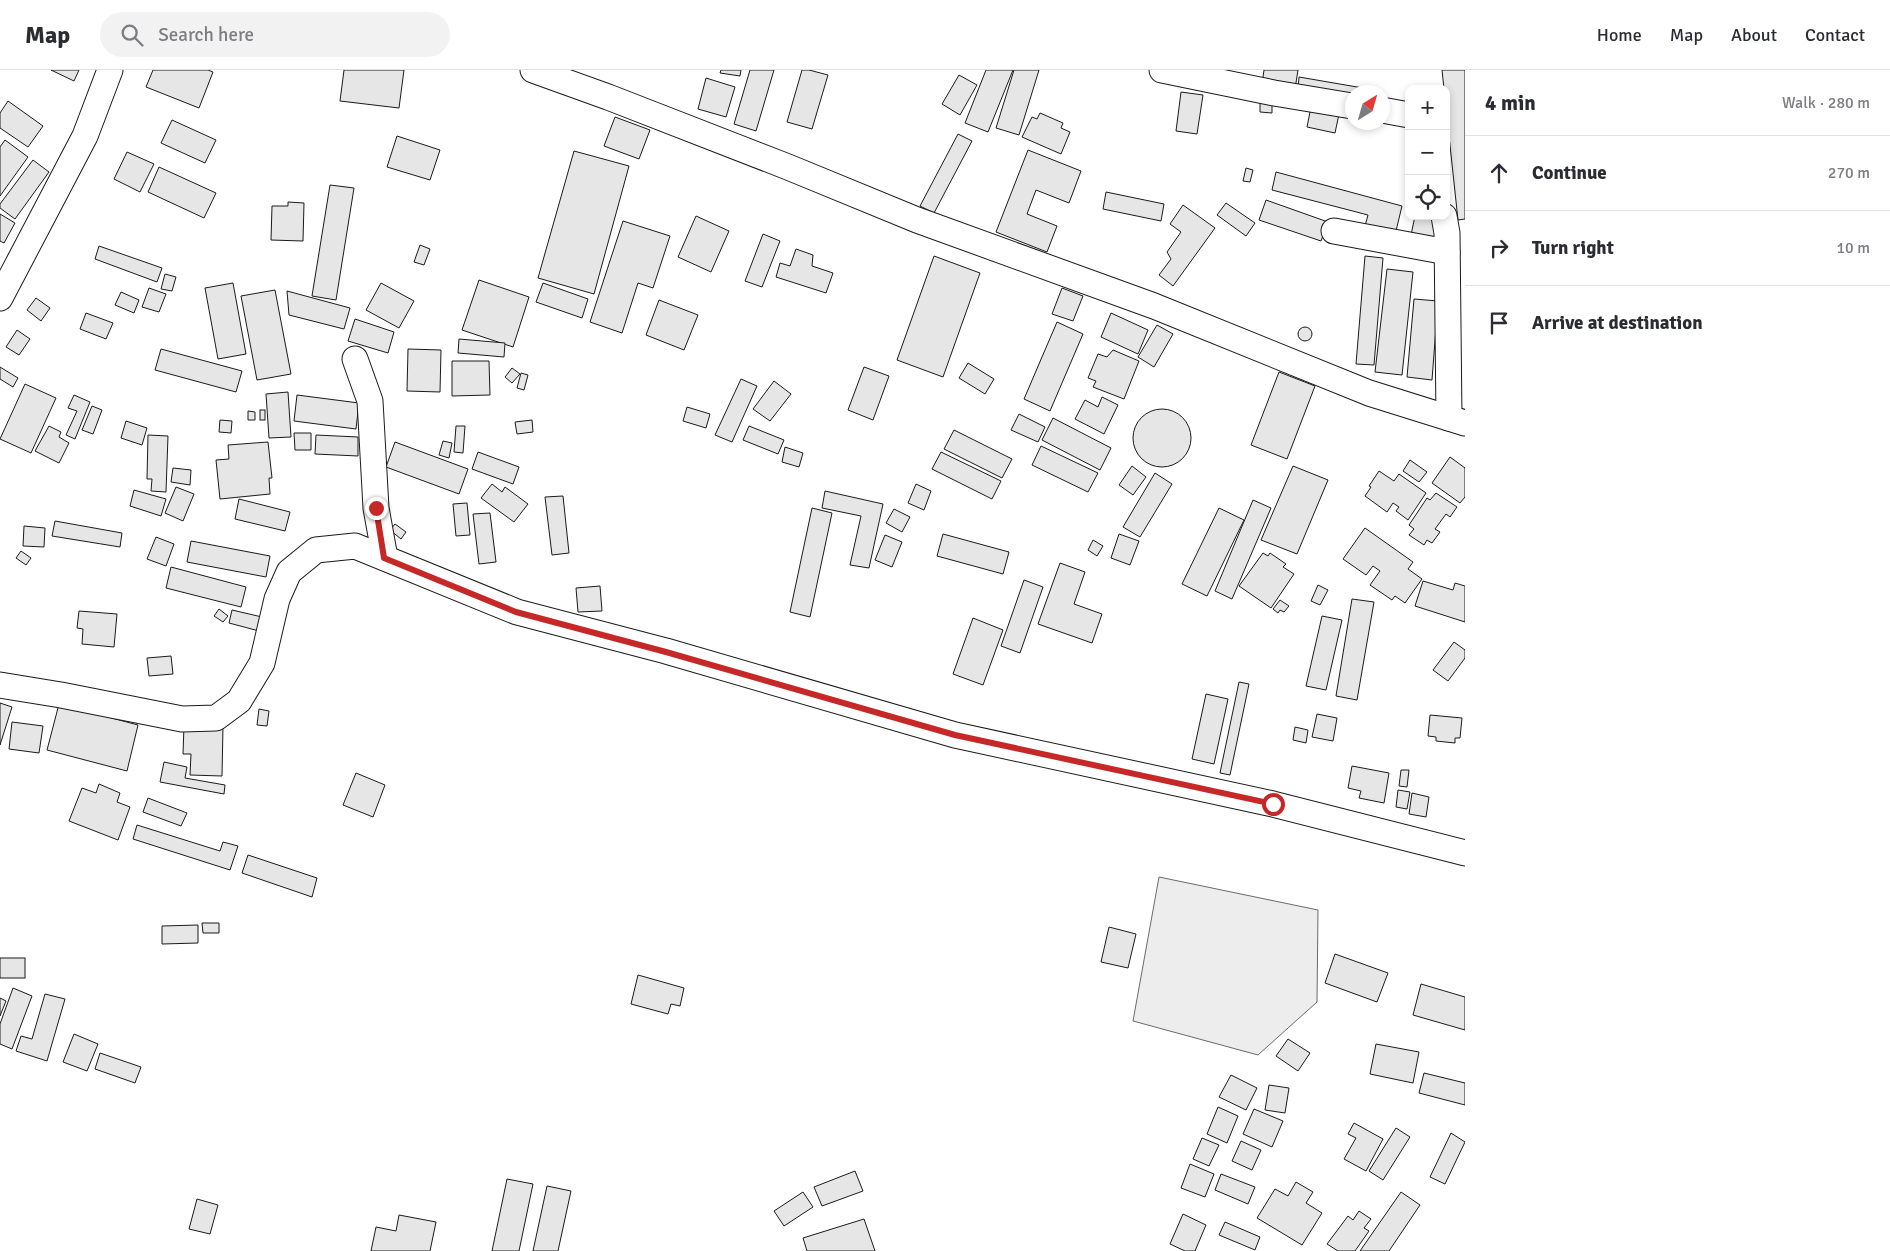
<!DOCTYPE html>
<html lang="en">
<head>
<meta charset="utf-8">
<style>
  body { margin:0; font-family:Signika,sans-serif; background:#f2f2f3; color:#2b2b33 }
  .controls { position:absolute; right:15px; top:15px; display:grid; overflow:hidden; border-radius:10px; box-shadow:0 2px 8px #0003 }
  .controls button { width:45px; height:45px; display:grid; place-items:center; padding:0; border:0; border-bottom:1px solid #e1e1e2; background:#fff; color:#2b2b33; font:25px sans-serif }
  .compass { position:absolute; left:1345px; top:15px; width:45px; height:45px; border-radius:50%; background:#fff; box-shadow:0 2px 8px #0003; rotate:37deg }
  .stop { position:absolute; width:15px; height:15px; margin:-11px; border:4px solid #c62828; border-radius:50%; background:#fff }
  .stop.end { background:#c62828; border-color:#fff; box-shadow:0 1px 5px #0008 }
  .list { margin:0; padding:0; list-style:none }
  h2 { display:flex; justify-content:space-between; align-items:center; height:65px; margin:0; padding:0 20px; font-size:21px }
  h2 small { font-size:16px; font-weight:400; color:#7c7c81 }
  .list li { display:grid; grid-template-columns:32px 1fr auto; gap:15px; align-items:center; box-sizing:border-box; height:75px; padding:0 20px; border-top:1px solid #e1e1e2 }
  .list b { display:block; font-size:19px; white-space:nowrap }
  .list em { font-size:16px; font-style:normal; color:#7c7c81 }
  .icon { flex:none; width:28px; height:28px; fill:none; stroke:currentColor; stroke-width:2; stroke-linecap:round; stroke-linejoin:round }
  .map { position:relative; flex:none; width:1465px; height:1181px; overflow:hidden }
  header { display:flex; align-items:center; gap:30px; box-sizing:border-box; height:70px; padding:0 25px; background:#fff; border-bottom:1px solid #e1e1e2 }
  header strong { font-size:24px }
  nav { display:flex; gap:28px; margin-inline-start:auto; font-size:18px }
  .search { width:350px; height:45px; background:#f2f2f3; display:flex; align-items:center; gap:12px; box-sizing:border-box; padding:0 18px; border-radius:28px; color:#7c7c81; font-size:19px }
  main { display:flex }
  aside { flex:1; background:#fff }
  .map>svg:first-child { display:block }
  .built { fill:#ededed; stroke:#6a6a6a }
  .building { fill:#e6e6e6; stroke:#1a1a1a }
  .lines { fill:none; stroke-linecap:round; stroke-linejoin:round }
  .minor-casing { stroke:#1a1a1a; stroke-width:27 }
  .minor { stroke:#fff; stroke-width:25 }
  .route { stroke:#c62828; stroke-width:6 }
</style>
</head>
<body>
<header>
<strong>Map</strong>
<div class="search"><svg class="icon" aria-label="search" viewBox="0 0 24 24"><circle cx="10" cy="10" r="6"/><path d="M15 15l6 6"/></svg>Search here</div>
<nav><a>Home</a><a>Map</a><a>About</a><a>Contact</a></nav>
</header>
<main>
<div class="map">
<svg width="1465" height="1181" viewBox="0 0 1465 1181">
  <rect width="100%" height="100%" fill="#fff"/>
  <path class="built" d="M1159,807L1318,840L1317,932L1258,985L1133,951Z"/>
  <g class="building">
    <path d="M51,0H79L74,11Z"/>
    <path d="M153,0H208L213,2L199,38L146,17Z"/>
    <path d="M344,0H404L399,38L340,31Z"/>
    <path d="M721,0H741L740,6L720,3Z"/>
    <path d="M750,0H774L756,61L734,54Z"/>
    <path d="M802,0H809L828,5L812,59L787,52Z"/>
    <path d="M986,0H1013L988,62L965,53Z"/>
    <path d="M1014,0H1039L1019,65L996,58Z"/>
    <path d="M1264,0H1298L1295,19L1262,14Z"/>
    <path d="M1442,0H1465V149L1458,150L1446,38V19H1444Z"/>
    <path d="M959,5L977,15L960,45L942,34Z"/>
    <path d="M1299,7L1363,18L1362,22H1352V28L1298,19Z"/>
    <path d="M706,8L735,17L726,47L698,39Z"/>
    <path d="M1181,22L1203,25L1197,64L1176,61Z"/>
    <path d="M8,31L43,56L28,77L0,58V43Z"/>
    <path d="M1260,32H1272V43L1260,42Z"/>
    <path d="M1311,37L1339,44L1335,63L1307,57Z"/>
    <path d="M1040,43L1063,53L1061,58L1070,62L1061,84L1022,67L1032,47L1037,49Z"/>
    <path d="M615,47L650,60L639,89L604,76Z"/>
    <path d="M172,50L216,70L205,93L161,73Z"/>
    <path d="M958,64L972,71L934,143L920,136Z"/>
    <path d="M397,66L440,80L430,110L387,97Z"/>
    <path d="M5,70L28,87L0,126V77Z"/>
    <path d="M1028,80L1081,101L1069,133L1036,120L1027,144L1057,156L1047,182L996,162Z"/>
    <path d="M574,81L629,96L594,224L538,208Z"/>
    <path d="M127,82L154,94L140,122L114,109Z"/>
    <path d="M33,90L49,102L15,149L0,138V134Z"/>
    <path d="M159,97L216,123L204,148L148,122Z"/>
    <path d="M1246,98L1253,100L1250,112L1243,111Z"/>
    <path d="M1276,102L1402,136L1395,165L1365,156L1368,145L1272,120Z"/>
    <path d="M330,115L354,118L336,230L312,226Z"/>
    <path d="M1106,122L1164,134L1161,151L1103,139Z"/>
    <path d="M1266,130L1328,152L1321,171L1259,150Z"/>
    <path d="M288,132L304,133L303,171L271,170L272,136H288Z"/>
    <path d="M1226,133L1255,153L1246,166L1217,145Z"/>
    <path d="M1183,135L1215,158L1173,216L1159,205L1171,189L1167,182L1181,162L1170,154Z"/>
    <path d="M0,144L15,153L4,173L0,171Z"/>
    <path d="M696,146L729,161L711,202L678,187Z"/>
    <path d="M1415,146H1439L1434,170L1411,165Z"/>
    <path d="M623,151L670,166L653,218L638,213L622,263L590,252Z"/>
    <path d="M763,164L780,171L762,217L745,211Z"/>
    <path d="M420,175L430,179L424,195L414,192Z"/>
    <path d="M99,176L162,198L157,212L95,189Z"/>
    <path d="M796,179L813,185L812,196L833,203L826,223L776,207L780,193L790,196Z"/>
    <path d="M934,186L980,203L943,307L897,290Z"/>
    <path d="M1365,186L1383,188L1374,295L1356,294Z"/>
    <path d="M1387,199L1413,202L1402,305L1375,302Z"/>
    <path d="M165,204L176,207L172,221L161,219Z"/>
    <path d="M479,210L529,227L513,277L462,260Z"/>
    <path d="M233,213L246,284L218,289L205,218Z"/>
    <path d="M381,213L414,231L399,258L366,240Z"/>
    <path d="M543,213L588,229L582,248L536,232Z"/>
    <path d="M149,218L166,224L159,242L142,237Z"/>
    <path d="M1062,218L1083,226L1073,251L1052,244Z"/>
    <path d="M275,220L291,304L257,310L241,226Z"/>
    <path d="M287,221L350,238L344,259L289,245Z"/>
    <path d="M121,222L139,230L134,243L115,235Z"/>
    <path d="M36,228L50,238L41,251L27,240Z"/>
    <path d="M1414,229L1438,231L1432,310L1407,307Z"/>
    <path d="M659,230L698,245L684,280L646,265Z"/>
    <path d="M86,243L113,253L106,269L80,259Z"/>
    <path d="M1111,243L1148,260L1138,284L1101,267Z"/>
    <path d="M355,249L394,262L388,283L348,271Z"/>
    <path d="M1057,252L1083,264L1050,341L1024,329Z"/>
    <path d="M1157,255L1173,264L1154,297L1138,287Z"/>
    <circle cx="1305" cy="264" r="7"/>
    <path d="M17,260L30,269L19,285L6,277Z"/>
    <path d="M459,269L505,273L504,287L458,283Z"/>
    <path d="M161,279L242,301L236,322L155,300Z"/>
    <path d="M408,279L441,280L440,322L407,321Z"/>
    <path d="M1113,280L1139,291L1124,329L1093,317L1096,311L1088,308L1098,284L1107,287Z"/>
    <path d="M452,291H489L490,325L452,326Z"/>
    <path d="M968,293L994,309L985,324L959,308Z"/>
    <path d="M0,297L18,308L13,317L0,309Z"/>
    <path d="M864,297L889,306L873,350L848,340Z"/>
    <path d="M512,298L520,304L512,313L505,307Z"/>
    <path d="M1279,302L1315,316L1287,389L1251,375Z"/>
    <path d="M521,303L528,305L524,320L517,318Z"/>
    <path d="M741,309L757,316L732,372L715,365Z"/>
    <path d="M774,311L791,324L770,351L753,339Z"/>
    <path d="M25,314L56,328L31,383L0,369Z"/>
    <path d="M288,322L291,367L269,368L266,324Z"/>
    <path d="M74,325L90,332L75,369L66,365L77,341L68,338Z"/>
    <path d="M297,325L359,333L356,359L294,351Z"/>
    <path d="M1102,327L1118,335L1104,364L1075,349L1085,330L1098,337Z"/>
    <path d="M92,336L102,340L93,364L82,360Z"/>
    <path d="M687,337L710,344L706,358L683,351Z"/>
    <circle cx="1162" cy="368" r="29"/>
    <rect x="260" y="340" width="5" height="10"/>
    <path d="M248,341L255,342V350H248Z"/>
    <path d="M1019,344L1045,357L1038,372L1011,360Z"/>
    <path d="M1053,348L1111,378L1100,400L1042,370Z"/>
    <path d="M220,350L232,351L231,363L219,362Z"/>
    <path d="M532,350L533,362L517,364L515,352Z"/>
    <path d="M126,351L147,358L142,375L121,368Z"/>
    <path d="M49,356L61,362L59,367L69,373L59,393L35,381Z"/>
    <path d="M456,356H465L463,383L454,382Z"/>
    <path d="M749,356L784,370L778,384L743,370Z"/>
    <path d="M954,360L1012,389L1002,408L944,379Z"/>
    <path d="M294,363H311V380H295Z"/>
    <path d="M148,365L168,366L166,422L151,421L152,409H147Z"/>
    <path d="M316,365L358,367V386L315,384Z"/>
    <path d="M443,371L452,373L449,388L439,385Z"/>
    <path d="M268,372L272,408H269L270,424L220,429L216,390L229,389L228,375Z"/>
    <path d="M395,372L468,399L459,424L386,397Z"/>
    <path d="M1041,376L1098,403L1088,422L1032,395Z"/>
    <path d="M785,377L803,383L799,397L782,392Z"/>
    <path d="M478,382L519,397L513,414L472,399Z"/>
    <path d="M941,382L1001,411L992,429L932,399Z"/>
    <path d="M1450,387L1465,398V427L1460,433L1432,413Z"/>
    <path d="M1410,390L1427,402L1419,412L1403,401Z"/>
    <path d="M1132,396L1146,407L1133,425L1119,415Z"/>
    <path d="M1293,396L1328,410L1297,484L1261,470Z"/>
    <path d="M173,398L191,400L190,415L171,412Z"/>
    <path d="M1379,401L1394,411L1399,404L1426,423L1408,450L1396,441L1399,437L1393,433L1387,442L1365,426L1371,417L1369,416Z"/>
    <path d="M1155,403L1172,414L1140,467L1123,457Z"/>
    <path d="M492,414L502,422L505,417L528,434L514,452L481,428Z"/>
    <path d="M916,414L931,421L924,440L908,433Z"/>
    <path d="M176,417L194,424L183,451L165,443Z"/>
    <path d="M134,420L166,429L161,446L130,436Z"/>
    <path d="M825,421L883,434L869,498L850,495L861,446L822,438Z"/>
    <path d="M1436,423L1457,437L1450,447L1446,444L1435,459L1440,462L1432,473L1427,470L1424,475L1409,465L1414,459L1409,455L1427,428L1430,430Z"/>
    <path d="M563,426L569,483L552,485L545,427Z"/>
    <path d="M239,429L290,442L285,461L235,449Z"/>
    <path d="M1253,430L1271,438L1232,529L1215,521Z"/>
    <path d="M467,433L470,465L456,466L453,434Z"/>
    <path d="M812,438L832,443L810,547L790,542Z"/>
    <path d="M1219,438L1244,450L1207,526L1182,514Z"/>
    <path d="M894,439L910,447L902,462L886,453Z"/>
    <path d="M490,443L496,492L479,494L473,444Z"/>
    <path d="M55,451L122,463L120,477L52,466Z"/>
    <path d="M395,454L406,462L401,469L390,460Z"/>
    <path d="M24,456L45,458L44,477L23,476Z"/>
    <path d="M1365,458L1413,492L1408,499L1422,509L1405,533L1395,526L1392,530L1370,515L1380,501L1373,496L1366,505L1343,489Z"/>
    <path d="M943,464L1009,482L1003,504L937,486Z"/>
    <path d="M1119,464L1139,471L1130,495L1111,488Z"/>
    <path d="M885,465L902,472L892,497L875,490Z"/>
    <path d="M156,467L174,474L166,496L147,489Z"/>
    <path d="M1093,470L1103,476L1097,486L1088,480Z"/>
    <path d="M191,471L270,486L266,507L187,492Z"/>
    <path d="M21,481L31,488L26,495L16,488Z"/>
    <path d="M1263,483L1268,486L1270,483L1286,494L1283,497L1294,504L1271,538L1239,516Z"/>
    <path d="M1060,493L1085,502L1074,534L1102,544L1092,573L1038,554Z"/>
    <path d="M171,497L246,517L241,537L166,518Z"/>
    <path d="M1024,510L1043,517L1020,583L1001,576Z"/>
    <path d="M1423,511L1453,520L1455,513L1465,516V552L1415,536Z"/>
    <path d="M1318,515L1328,520L1320,535L1311,531Z"/>
    <path d="M600,516L602,541L578,542L576,518Z"/>
    <path d="M1352,529L1374,532L1357,630L1336,626Z"/>
    <path d="M1280,530L1289,536L1284,542L1280,540L1278,543L1273,539Z"/>
    <path d="M219,539L228,546L223,552L214,546Z"/>
    <path d="M232,540L262,547L259,561L229,553Z"/>
    <path d="M79,541L117,544L114,577L82,574L83,559L77,558Z"/>
    <path d="M1322,546L1342,550L1326,620L1306,616Z"/>
    <path d="M973,548L1003,560L983,615L953,604Z"/>
    <path d="M1454,572L1465,580V588L1448,611L1433,600Z"/>
    <path d="M171,586L173,604L149,606L147,588Z"/>
    <path d="M1239,612L1249,614L1230,705L1220,703Z"/>
    <path d="M1206,624L1228,629L1214,694L1192,689Z"/>
    <path d="M0,633L12,637L0,675Z"/>
    <path d="M59,634L138,655L127,701L47,680Z"/>
    <path d="M259,639L269,641L267,656L257,655Z"/>
    <path d="M1317,644L1337,648L1333,671L1312,667Z"/>
    <path d="M1430,645L1462,648L1460,668H1455V673L1436,671V667L1428,666Z"/>
    <path d="M12,652L43,656L39,683L9,679Z"/>
    <path d="M184,655L223,656L222,706L190,705L191,684H183Z"/>
    <path d="M1295,657L1308,660L1306,673L1293,670Z"/>
    <path d="M164,692L187,697L185,708L225,715L224,724L160,712Z"/>
    <path d="M1352,696L1389,703L1384,733L1359,728L1361,721L1348,718Z"/>
    <path d="M1401,700H1409L1407,717L1399,716Z"/>
    <path d="M356,703L385,715L373,747L343,735Z"/>
    <path d="M99,714L120,723L117,732L130,737L118,770L69,751L82,718L96,723Z"/>
    <path d="M1398,720L1410,722L1407,739L1396,737Z"/>
    <path d="M1412,723L1429,727L1426,747L1409,744Z"/>
    <path d="M148,728L187,743L181,756L143,742Z"/>
    <path d="M137,755L220,781L223,772L238,776L230,800L133,769Z"/>
    <path d="M248,785L317,808L312,827L242,803Z"/>
    <path d="M202,853H219V863H203Z"/>
    <path d="M198,855V873L162,874V856Z"/>
    <path d="M1109,857L1136,864L1128,898L1101,892Z"/>
    <path d="M1335,884L1388,903L1377,932L1325,913Z"/>
    <rect x="0" y="888" width="25" height="20"/>
    <path d="M638,905L684,918L680,936L671,934L668,944L631,934Z"/>
    <path d="M1421,914L1465,927V960L1413,945Z"/>
    <path d="M13,918L32,926L12,979L0,974V954Z"/>
    <path d="M45,924L65,929L47,991L16,981L21,966L32,969Z"/>
    <path d="M0,928L6,931L0,946Z"/>
    <path d="M74,964L98,974L87,1001L63,992Z"/>
    <path d="M1288,969L1310,983L1298,1001L1276,986Z"/>
    <path d="M1376,974L1419,982L1413,1013L1370,1004Z"/>
    <path d="M100,983L141,997L135,1013L95,999Z"/>
    <path d="M1424,1003L1465,1013V1035L1419,1023Z"/>
    <path d="M1231,1005L1257,1018L1246,1040L1219,1027Z"/>
    <path d="M1269,1015L1289,1018L1285,1043L1265,1040Z"/>
    <path d="M1218,1037L1238,1046L1227,1073L1207,1064Z"/>
    <path d="M1254,1039L1283,1051L1272,1077L1243,1064Z"/>
    <path d="M1354,1053L1383,1069L1366,1101L1344,1089L1356,1068L1348,1064Z"/>
    <path d="M1396,1058L1410,1067L1383,1110L1369,1101Z"/>
    <path d="M1451,1063L1465,1072L1445,1114L1430,1107Z"/>
    <path d="M1202,1068L1219,1075L1209,1096L1193,1089Z"/>
    <path d="M1241,1071L1261,1080L1252,1100L1232,1091Z"/>
    <path d="M1190,1094L1214,1104L1205,1127L1181,1118Z"/>
    <path d="M855,1101L863,1121L822,1136L814,1117Z"/>
    <path d="M1221,1104L1255,1117L1248,1134L1215,1120Z"/>
    <path d="M507,1109L533,1114L519,1181H492Z"/>
    <path d="M1296,1112L1313,1122L1306,1133L1322,1143L1302,1175L1257,1148L1275,1119L1288,1126Z"/>
    <path d="M547,1116L571,1121L558,1181H533Z"/>
    <path d="M803,1122L813,1137L784,1156L774,1141Z"/>
    <path d="M1401,1122L1420,1135L1389,1181H1360Z"/>
    <path d="M197,1129L218,1135L210,1164L189,1159Z"/>
    <path d="M1359,1141L1371,1149L1364,1158L1369,1161L1355,1181H1338L1327,1174L1348,1146L1353,1150Z"/>
    <path d="M1183,1144L1206,1155L1195,1181H1185L1170,1174Z"/>
    <path d="M399,1145L436,1152L430,1181H371L376,1157L396,1161Z"/>
    <path d="M864,1149L875,1181H807L803,1168Z"/>
    <path d="M1225,1152L1260,1167L1255,1180L1219,1165Z"/>
  </g>
  <g class="lines">
    <g class="minor-casing">
      <g id="minor">
        <path d="M533,0L608,27L788,97L917,150L1154,236L1369,323L1465,353"/>
        <path d="M1162,0L1274,23L1352,36"/>
        <path d="M1382,40L1409,45"/>
        <path d="M1444,146L1447,163L1449,348"/>
        <path d="M1334,161L1447,182"/>
        <path d="M0,228L85,66L110,0"/>
        <path d="M355,289L370,331L376,438L385,488"/>
        <path d="M0,615L61,625L182,649L216,648L239,631L262,593L277,529L289,502L316,480L355,476L517,542L666,581L955,665L1273,734L1465,783"/>
      </g>
    </g>
    <use href="#minor" class="minor"/>
  </g>
  <g class="lines">
    <path class="route" d="M376,438L384,488L516,542L666,582L955,665L1273,734"/>
  </g>
</svg>
<div class="controls">
<button>+</button>
<button>−</button>
<button><svg class="icon" aria-label="locate" viewBox="0 0 24 24"><circle cx="12" cy="12" r="6"/><path d="M12 2v4M12 18v4M2 12h4M18 12h4"/></svg></button>
</div>
<svg class="compass" viewBox="-18 -18 36 36"><path d="M0-13l5 13h-10z" fill="#e53935"/><path d="M0 13l5-13h-10z" fill="#7c7c81"/></svg>
<div class="stop" style="left:1273px;top:734px"></div>
<div class="stop end" style="left:376px;top:438px"></div>
</div>
<aside>
<h2>4 min<small>Walk · 280 m</small></h2>
<ul class="list">
<li><svg class="icon" aria-label="ahead" viewBox="0 0 24 24"><path d="M12 20V5M6 11l6-6 6 6"/></svg><div><b>Continue</b></div><em>270 m</em></li>
<li><svg class="icon" aria-label="right" viewBox="0 0 24 24"><path d="M7 20v-9h11M14 6l5 5-5 5"/></svg><div><b>Turn right</b></div><em>10 m</em></li>
<li><svg class="icon" aria-label="arrive" viewBox="0 0 24 24"><path d="M6 21V4h12l-3 4 3 4H6"/></svg><div><b>Arrive at destination</b></div></li>
</ul>
</aside>
</main>
</body>
</html>
